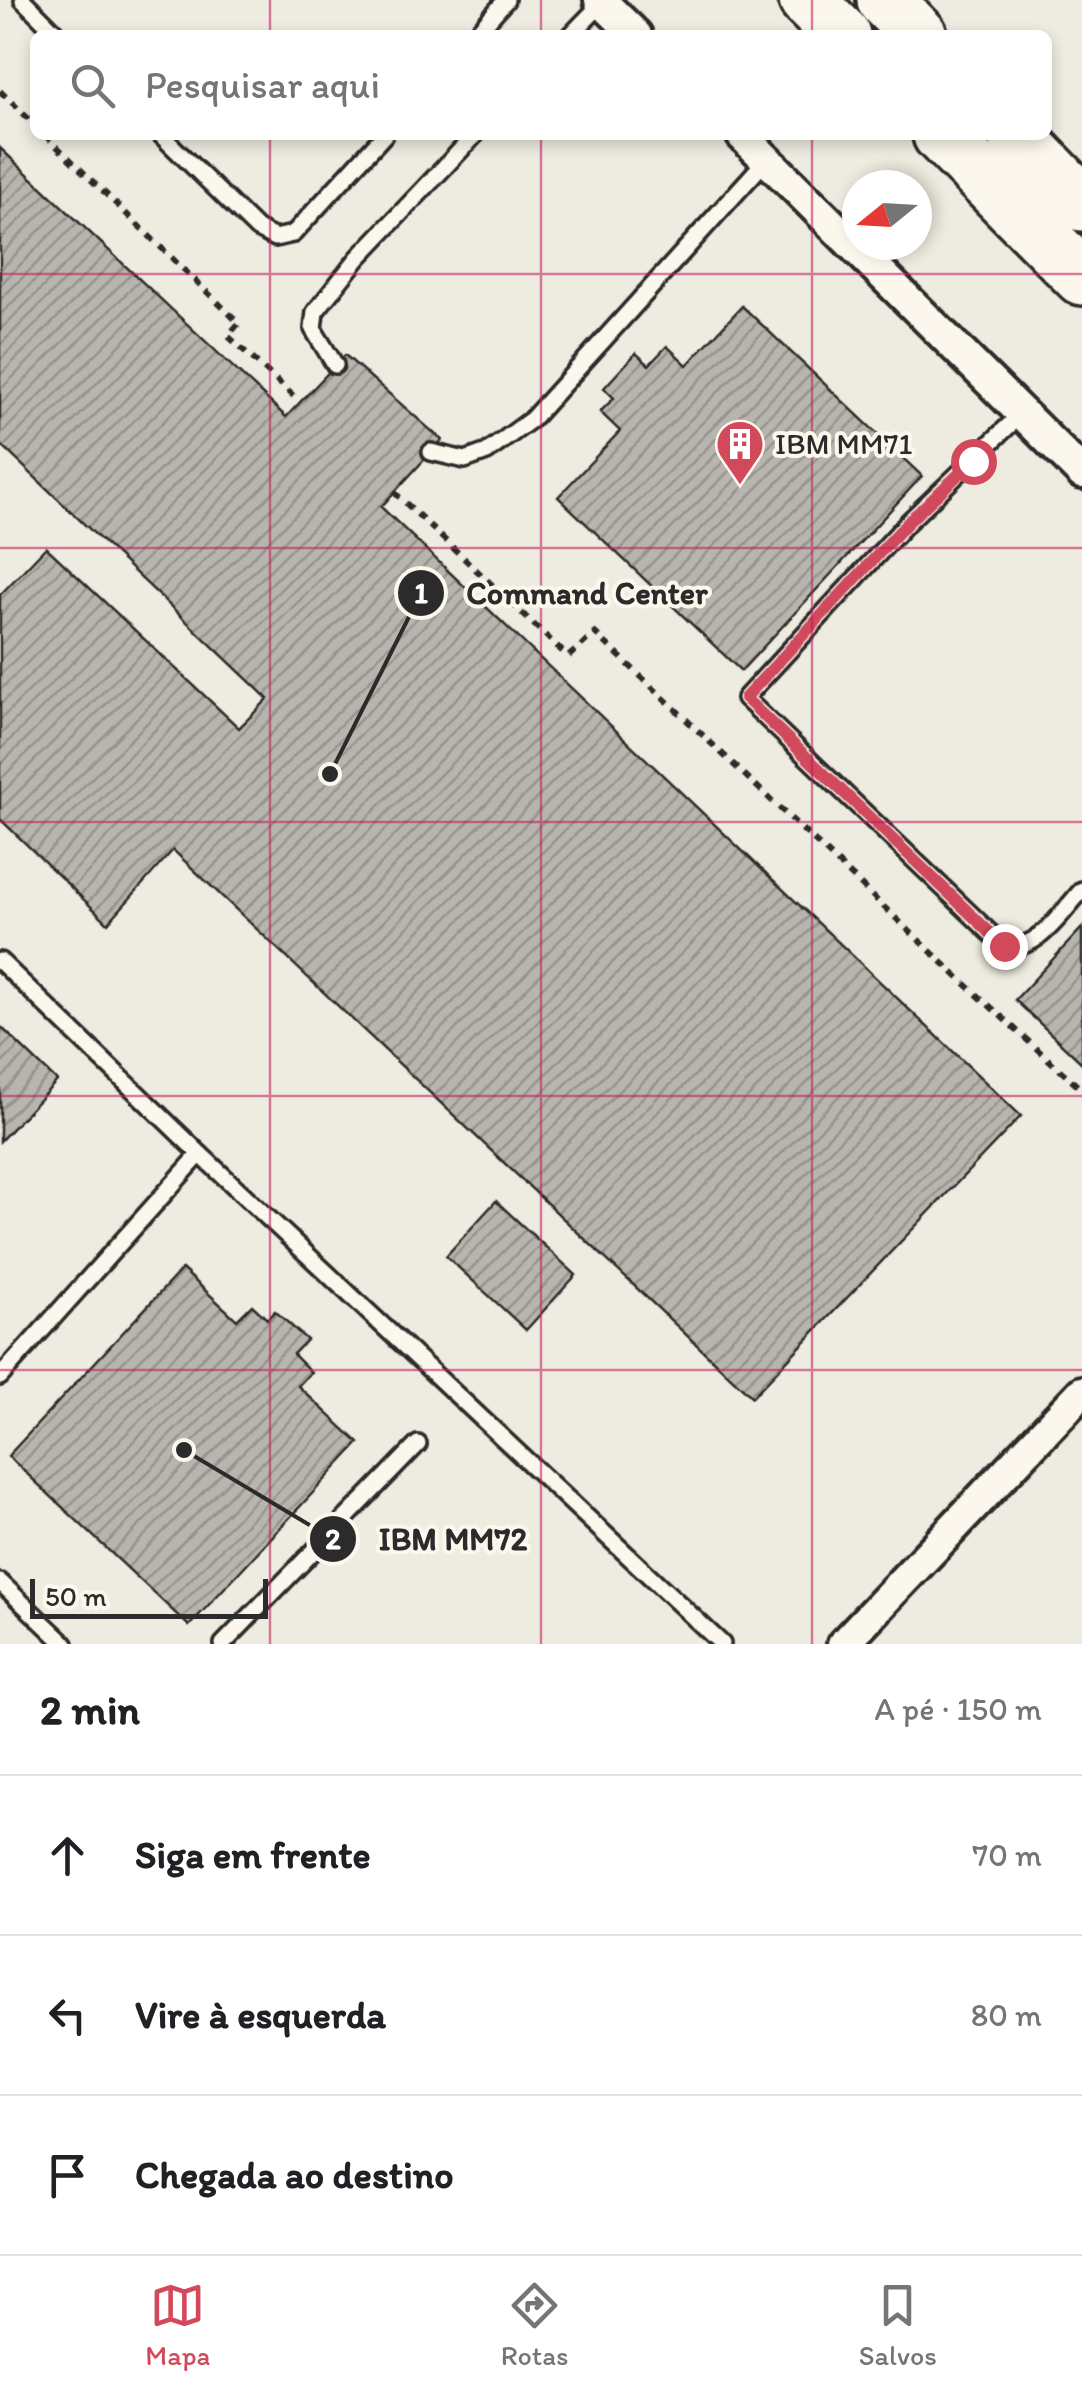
<!DOCTYPE html>
<html lang="pt">
<head>
<meta charset="utf-8">
<style>
  body { margin:0; font-family:Itim,sans-serif; background:#f6f6f6; color:#202124 }
  .compass { position:absolute; left:842px; top:170px; width:90px; height:90px; border-radius:50%; background:#fff; box-shadow:0 5px 15px #0003; rotate:252deg }
  .scale { position:absolute; left:30px; bottom:25px; width:238px; box-sizing:border-box; padding-left:10px; border:5px solid #2b2b2b; border-top:0; font-size:28px; line-height:35px; white-space:nowrap; color:#2b2b2b; -webkit-text-stroke:8px #fbf7ec; paint-order:stroke }
  .stop { position:absolute; width:30px; height:30px; margin:-22px; border:8px solid #d1495b; border-radius:50%; background:#fff }
  .stop.end { background:#d1495b; border-color:#fff; box-shadow:0 2px 10px #0008 }
  .list { margin:0; padding:0; list-style:none }
  h2 { display:flex; justify-content:space-between; align-items:center; height:130px; margin:0; padding:0 40px; font-size:42px }
  h2 small { font-size:32px; font-weight:400; color:#757577 }
  .list li { display:grid; grid-template-columns:65px 1fr auto; gap:30px; align-items:center; box-sizing:border-box; height:160px; padding:0 40px; border-top:2px solid #e0e0e0 }
  .list b { display:block; font-size:38px; white-space:nowrap }
  .list em { font-size:32px; font-style:normal; color:#757577 }
  .icon { flex:none; width:55px; height:55px; fill:none; stroke:currentColor; stroke-width:2; stroke-linecap:round; stroke-linejoin:round }
  .map { position:relative; flex:none; width:1082px; height:1644px; overflow:hidden }
  .search { position:absolute; background:#fff; box-shadow:0 5px 15px #0003; left:30px; right:30px; top:30px; height:110px; display:flex; align-items:center; gap:25px; box-sizing:border-box; padding:0 35px; border-radius:15px; color:#757577; font-size:38px }
  .sheet { height:610px; background:#fff }
  nav { display:flex; justify-content:space-around; align-items:center; box-sizing:border-box; height:140px; border-top:2px solid #e0e0e0; background:#fff; font-size:28px; color:#757577 }
  nav a { display:grid; justify-items:center; gap:5px }
  nav .on { color:#d1495b }
  .map>svg:first-child { display:block }
  .building { fill:url(#building-hatch); stroke:#2b2b2b; stroke-width:2.5 }
  .lines { fill:none; stroke-linecap:round; stroke-linejoin:round }
  .lane-casing { stroke:#2b2b2b; stroke-width:22 }
  .street-casing { stroke:#2b2b2b; stroke-width:38 }
  .highway-casing { stroke:#2b2b2b; stroke-width:62 }
  .path { stroke:#2b2b2b; stroke-width:6; stroke-dasharray:8 8; stroke-linecap:butt }
  .lane { stroke:#fbf7ec; stroke-width:15 }
  .street { stroke:#fbf7ec; stroke-width:30 }
  .highway { stroke:#fbf7ec; stroke-width:55 }
  .route { stroke:#d1495b; stroke-width:12 }
  .grid { fill:none; stroke:#c2185b; stroke-width:2.5; stroke-opacity:0.55 }
  .labels { text-anchor:middle; stroke-width:8; stroke-linejoin:round; paint-order:stroke }
  .poi-label { font-size:30px; fill:#2b2b2b; stroke:#fbf7ec; text-anchor:start }
  .leader { fill:none; stroke:#2b2b2b; stroke-width:4 }
  .callout-dot { fill:#2b2b2b; stroke:#fbf7ec; stroke-width:4 }
  .mark-label { font-size:30px; text-anchor:middle; font-weight:bold; fill:#fff }
  .callout-label { font-size:32px; text-anchor:middle; font-weight:bold; fill:#2b2b2b; stroke:#fbf7ec; stroke-width:8; stroke-linejoin:round; paint-order:stroke }
</style>
</head>
<body>
<div class="map">
<svg width="1082" height="1644" viewBox="0 0 1082 1644">
  <defs>
    <pattern id="building-hatch" width="6" height="6" patternUnits="userSpaceOnUse" patternTransform="scale(2.5)"><rect width="6" height="6" fill="#b8b5ae"/><path d="M-1 1l2-2M0 6l6-6M5 7l2-2" fill="none" stroke="#96938e"/></pattern>
  </defs>
  <rect width="100%" height="100%" fill="#eeebe0"/>
  <filter id="ink" filterUnits="userSpaceOnUse"><feTurbulence type="fractalNoise" baseFrequency=".01" numOctaves="2"/><feDisplacementMap in="SourceGraphic" scale="20" xChannelSelector="R" yChannelSelector="G"/><feConvolveMatrix kernelMatrix="1 2 1 2 8 2 1 2 1" color-interpolation-filters="sRGB"/></filter>
  <g filter="url(#ink)">
    <g class="building">
      <path d="M0,148L286,417L345,355L442,440L381,507L1021,1116L752,1397L173,850L108,923L0,819V595L46,547L239,728L268,699L0,444Z"/>
      <path d="M742,306L922,476L741,671L558,497L620,431L600,412L614,398L604,388L636,353L649,365L667,346L687,365Z"/>
      <path d="M1082,928V1063L1015,1000Z"/>
      <path d="M0,1026L57,1081L0,1141Z"/>
      <path d="M496,1201L576,1275L526,1330L446,1256Z"/>
      <path d="M182,1269L237,1320L252,1305L267,1319L275,1311L307,1340L293,1354L311,1372L298,1386L359,1443L189,1626L8,1456Z"/>
    </g>
    <g class="lines">
      <g class="lane-casing">
        <g id="lane">
          <path d="M23,0L58,35"/>
          <path d="M475,35L506,0"/>
          <path d="M571,35L602,3"/>
          <path d="M161,135L257,229L275,238L293,234L384,135"/>
          <path d="M335,365L313,329L315,312L358,258L475,135"/>
          <path d="M1021,414L909,521L745,698L1004,946C1037,953 1061,913 1082,890"/>
          <path d="M431,452L465,460L487,452L532,419L767,159"/>
          <path d="M0,961L200,1154L722,1644"/>
          <path d="M0,1377L200,1154"/>
          <path d="M0,1582L65,1644"/>
          <path d="M223,1644L418,1444"/>
        </g>
      </g>
      <g class="street-casing">
        <g id="street">
          <path d="M600,0L636,35"/>
          <path d="M742,135L1082,473"/>
          <path d="M843,1644L1082,1392"/>
        </g>
      </g>
      <g class="highway-casing">
        <g id="highway">
          <path d="M807,0L842,35"/>
          <path d="M885,0L919,35"/>
          <path d="M941,135L1082,277"/>
          <path d="M1016,135L1082,203"/>
        </g>
      </g>
      <g class="path">
        <path d="M0,91L35,125"/>
        <path d="M45,135L239,323L228,336L300,402"/>
        <path d="M394,492L564,653L569,656L595,633L959,978L1082,1090"/>
      </g>
      <use href="#lane" class="lane"/>
      <use href="#street" class="street"/>
      <use href="#highway" class="highway"/>
    </g>
  </g>
  <g class="lines" filter="url(#ink)">
    <path class="route" d="M973,461L909,521L745,698L1004,946"/>
  </g>
  <path class="grid" d="M270,0V35M541,0V35M812,0V35M270,135V1644M541,135V1644M812,135V1644M0,274H1082M0,548H1082M0,822H1082M0,1096H1082M0,1370H1082"/>
  <defs>
    <g id="building-pin" transform="scale(2.5)"><path d="M0 17L-7.5 6A9.5 9.5 0 1 1 7.5 6Z" fill="#d1495b" stroke="#fbf7ec"/><path d="M-4-6H4V6H1V3H-1V6H-4ZM-2.5-4.3h1.7v1.8h-1.7ZM.8-4.3h1.7v1.8H.8ZM-2.5-1h1.7V.8h-1.7ZM.8-1h1.7V.8H.8Z" fill="#fff"/></g>
  </defs>
  <g fill-rule="evenodd">
    <use href="#building-pin" x="740" y="444"/>
  </g>
  <g class="labels">
    <g class="poi-label">
      <text x="775" y="454">IBM MM71</text>
    </g>
  </g>
  <path class="leader" d="M330 774L421 593M184 1450L333 1539"/>
  <g class="callout-dot">
    <circle cx="330" cy="774" r="10"/>
    <circle cx="184" cy="1450" r="10"/>
    <circle cx="421" cy="593" r="25"/>
    <circle cx="333" cy="1539" r="25"/>
  </g>
  <g class="mark-label">
    <text x="421" y="603">1</text>
    <text x="333" y="1549">2</text>
  </g>
  <g class="callout-label">
    <text x="587" y="604">Command Center</text>
    <text x="453" y="1550">IBM MM72</text>
  </g>
</svg>
<svg class="compass" viewBox="-18 -18 36 36"><path d="M0-13l5 13h-10z" fill="#e53935"/><path d="M0 13l5-13h-10z" fill="#757577"/></svg>
<div class="scale">50 m</div>
<div class="stop" style="left:973px;top:461px"></div>
<div class="stop end" style="left:1004px;top:946px"></div>
<div class="search"><svg class="icon" aria-label="search" viewBox="0 0 24 24"><circle cx="10" cy="10" r="6"/><path d="M15 15l6 6"/></svg>Pesquisar aqui</div>
</div>
<section class="sheet">
<h2>2 min<small>A pé · 150 m</small></h2>
<ul class="list">
<li><svg class="icon" aria-label="ahead" viewBox="0 0 24 24"><path d="M12 20V5M6 11l6-6 6 6"/></svg><div><b>Siga em frente</b></div><em>70 m</em></li>
<li><svg class="icon" aria-label="left" viewBox="0 0 24 24"><path d="M17 20v-9H6M10 6l-5 5 5 5"/></svg><div><b>Vire à esquerda</b></div><em>80 m</em></li>
<li><svg class="icon" aria-label="arrive" viewBox="0 0 24 24"><path d="M6 21V4h12l-3 4 3 4H6"/></svg><div><b>Chegada ao destino</b></div></li>
</ul>
</section>
<nav>
<a class="on"><svg class="icon" aria-label="map" viewBox="0 0 24 24"><path d="M3 6l6-2 6 2 6-2v14l-6 2-6-2-6 2zM9 4v14M15 6v14"/></svg>Mapa</a>
<a><svg class="icon" aria-label="directions" viewBox="0 0 24 24"><path d="M12 3l9 9-9 9-9-9zM9 14v-3h6M13 9l2 2-2 2"/></svg>Rotas</a>
<a><svg class="icon" aria-label="saved" viewBox="0 0 24 24"><path d="M7 4h10v16l-5-4-5 4z"/></svg>Salvos</a>
</nav>
</body>
</html>
